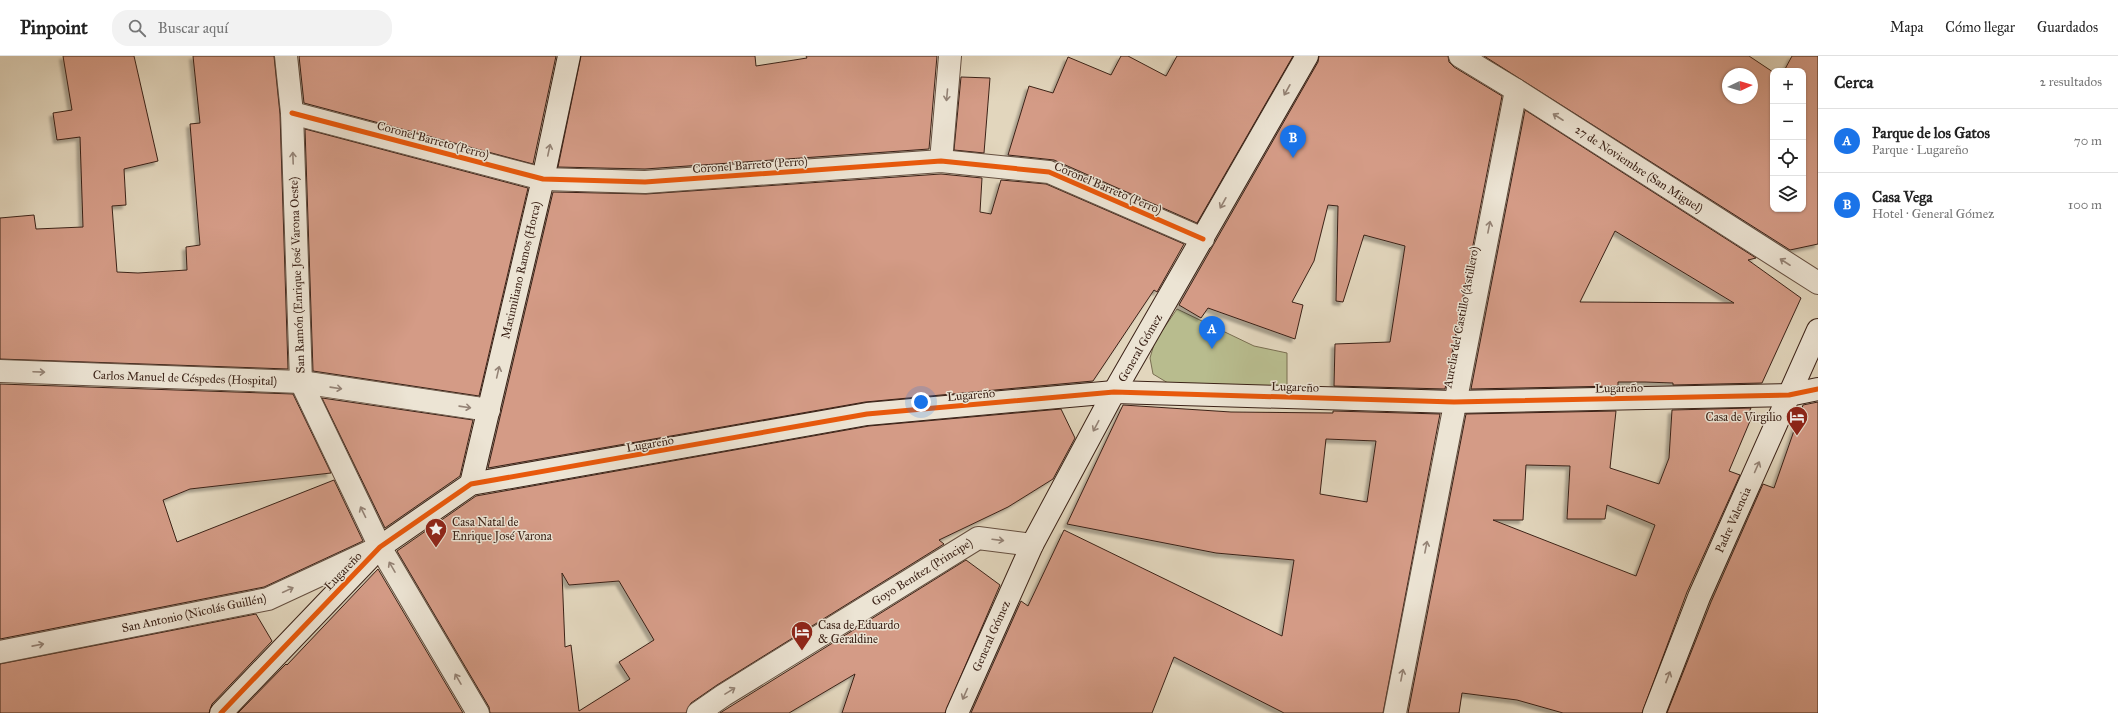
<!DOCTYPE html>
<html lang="es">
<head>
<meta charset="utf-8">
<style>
  body { margin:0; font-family:"IM FELL Great Primer",serif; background:#f2f2f2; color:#222 }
  .controls { position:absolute; right:12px; top:12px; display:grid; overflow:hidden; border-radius:8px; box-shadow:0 1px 3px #0004 }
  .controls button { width:36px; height:36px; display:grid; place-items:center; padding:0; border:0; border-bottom:1px solid #e0e0e0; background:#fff; color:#222; font:20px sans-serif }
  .compass { position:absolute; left:1722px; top:12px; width:36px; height:36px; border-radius:50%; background:#fff; box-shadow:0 1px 3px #0004; rotate:86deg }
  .you { position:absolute; left:921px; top:346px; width:14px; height:14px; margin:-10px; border:3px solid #fff; border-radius:50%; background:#1a73e8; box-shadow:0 0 0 6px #1a73e833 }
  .badge { display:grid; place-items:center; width:26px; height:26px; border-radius:50%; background:#1a73e8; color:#fff; font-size:13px; font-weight:700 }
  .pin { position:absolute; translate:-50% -33px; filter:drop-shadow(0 1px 2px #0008) }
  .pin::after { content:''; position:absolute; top:21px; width:14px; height:12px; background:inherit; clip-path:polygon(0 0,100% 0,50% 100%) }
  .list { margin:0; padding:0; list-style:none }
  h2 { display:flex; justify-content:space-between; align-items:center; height:52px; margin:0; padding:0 16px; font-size:17px }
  h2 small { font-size:13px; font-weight:400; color:#767676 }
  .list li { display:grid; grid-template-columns:26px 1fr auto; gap:12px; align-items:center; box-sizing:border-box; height:64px; padding:0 16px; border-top:1px solid #e0e0e0 }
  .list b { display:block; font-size:15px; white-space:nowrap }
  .list p { margin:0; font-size:13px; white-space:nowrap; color:#767676 }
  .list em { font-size:13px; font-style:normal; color:#767676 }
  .icon { flex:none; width:22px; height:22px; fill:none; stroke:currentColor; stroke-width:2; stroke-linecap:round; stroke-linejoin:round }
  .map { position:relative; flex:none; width:1818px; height:657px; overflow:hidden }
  header { display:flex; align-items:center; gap:24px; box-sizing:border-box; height:56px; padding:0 20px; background:#fff; border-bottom:1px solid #e0e0e0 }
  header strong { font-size:19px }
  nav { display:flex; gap:22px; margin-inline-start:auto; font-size:14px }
  .search { width:280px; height:36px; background:#f2f2f2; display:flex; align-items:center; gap:10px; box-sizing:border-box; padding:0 14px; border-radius:16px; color:#767676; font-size:15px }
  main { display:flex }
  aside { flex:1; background:#fff }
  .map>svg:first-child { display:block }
  .green { fill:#b8bc8e; stroke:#7a6f52 }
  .building { fill:#d49b86; stroke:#3b2217; fill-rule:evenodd; filter:url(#shadow) }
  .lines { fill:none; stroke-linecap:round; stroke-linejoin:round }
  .street-casing { stroke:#654f40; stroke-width:24 }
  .secondary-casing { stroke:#3b2217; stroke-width:24 }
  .street { stroke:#ece4d4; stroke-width:22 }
  .secondary { stroke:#ece4d4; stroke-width:22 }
  .cycleway-casing { stroke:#ece4d4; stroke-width:8 }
  .cycleway { stroke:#e8590c; stroke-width:5 }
  .oneway { stroke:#948376 }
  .labels { text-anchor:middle; stroke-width:3; stroke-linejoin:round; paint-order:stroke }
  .street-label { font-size:12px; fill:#3b2217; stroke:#ece4d4 }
  .poi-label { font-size:12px; fill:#3b2217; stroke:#ece4d4; text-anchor:start }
</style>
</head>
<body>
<header>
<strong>Pinpoint</strong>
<div class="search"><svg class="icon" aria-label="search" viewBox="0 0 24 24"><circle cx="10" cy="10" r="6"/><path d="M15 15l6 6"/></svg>Buscar aquí</div>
<nav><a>Mapa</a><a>Cómo llegar</a><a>Guardados</a></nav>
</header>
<main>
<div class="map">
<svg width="1818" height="657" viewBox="0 0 1818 657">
  <defs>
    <filter id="shadow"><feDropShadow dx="-3.5" dy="3.5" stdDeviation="1" flood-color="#0004"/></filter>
  </defs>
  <rect width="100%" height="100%" fill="#e2d6bd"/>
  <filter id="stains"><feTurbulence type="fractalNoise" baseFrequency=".005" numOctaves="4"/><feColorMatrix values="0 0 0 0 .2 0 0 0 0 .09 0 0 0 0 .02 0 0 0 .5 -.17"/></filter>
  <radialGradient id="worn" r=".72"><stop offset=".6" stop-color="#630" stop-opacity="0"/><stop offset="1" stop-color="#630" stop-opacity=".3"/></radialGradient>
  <path class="green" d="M1177,253L1254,290L1287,297V331L1168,327L1153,318L1150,302L1155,285Z"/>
  <g class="building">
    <path d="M63,0H134L158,105L124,113L126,149L112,150L117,216L138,217L187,214L186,191L200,189L190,68L200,67L193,0H274L280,58L288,313L0,303V162L34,159L36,173L83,171L80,81L57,84L53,57L72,54Z"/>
    <path d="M299,0H556L533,108L304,47Z"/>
    <path d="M581,0H755L756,10L807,2L806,0H937L929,93L645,113L558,111Z"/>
    <path d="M1121,0H1128L1166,20L1177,0H1293L1197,167L1054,104L1008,99L1029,30L1053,37L1068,1L1111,19Z"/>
    <path d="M1319,0H1448L1449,6L1454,11L1502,40L1445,333L1334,330L1335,288L1390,286L1405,190L1364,179L1343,246L1336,245L1338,150L1328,149L1314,205L1292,246L1303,249L1295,283L1208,252L1201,262L1179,249L1318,6Z"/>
    <path d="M1484,0H1749L1773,16V153H1803V15H1784L1792,0H1818V188L1790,194ZM1728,18H1752V42H1728Z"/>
    <path d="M961,21L990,22L984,97L954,94Z"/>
    <path d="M1525,54L1756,202L1748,204L1801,242L1762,327L1673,329V327L1645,326H1618V330L1471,333ZM1615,175L1734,247L1580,246Z"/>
    <path d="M305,73L528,132L479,340L313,315Z"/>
    <path d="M941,118L982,122L980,156L991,158L1001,124L1046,128L1184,188L1157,236L1154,234L1093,325L865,346L488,412L553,136L646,138Z"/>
    <path d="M0,328L293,338L331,417L190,433L163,444L177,486L334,424L363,485L264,531L0,583Z"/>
    <path d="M322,342L473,364L460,420L385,472Z"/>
    <path d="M1818,346V657H1667L1711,546L1763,428L1774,432L1803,349Z"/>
    <path d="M1123,349L1231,356L1333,357V355L1440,358L1383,657H1284L1174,601L1152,657H971L1021,545L1028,550L1064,474L1282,580L1294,504L1216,497L1067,468ZM1326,383L1376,385L1367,446L1320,438Z"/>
    <path d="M1751,352L1748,358H1753L1729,415L1740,419L1687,536L1642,657H1563L1517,644L1462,637L1459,657H1408L1466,358L1616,355L1610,412L1659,428L1669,402L1672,354ZM1526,409L1570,410L1567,463H1605L1607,449L1655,469L1636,520L1493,464H1523Z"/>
    <path d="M1061,353L1075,382L1053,423L1008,451L939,484L944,488L717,629L691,647L686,657H490L489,651L397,495L476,440L869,370ZM562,517L569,529L619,525L654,584L619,606L630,623L579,655L571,589L565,591Z"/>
    <path d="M966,504L1000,529L945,657H842L855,618L789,657H720Z"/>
    <path d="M378,513L463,657H238L286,608L287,609Z"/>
    <path d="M256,558L272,585L212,648L209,657H0V608Z"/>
  </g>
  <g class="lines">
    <g class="street-casing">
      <g id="street">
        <path d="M286,0L292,57L301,326L380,491L478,657"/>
        <path d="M1460,0L1516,34L1818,227"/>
        <path d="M292,57L543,123L645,126L941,105L1049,116L1203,183"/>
        <path d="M941,105L950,0"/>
        <path d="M0,315L301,326L489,354"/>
        <path d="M0,596L268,543L380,491"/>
        <path d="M698,657L724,639L978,482L1032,489"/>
        <path d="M1395,657L1516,34"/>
      </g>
    </g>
    <g class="secondary-casing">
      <g id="secondary">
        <path d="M471,428L543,123L569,0"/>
        <path d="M221,657L380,491L471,428L867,358L1114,336L1454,346L1789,339L1818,333"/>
        <path d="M957,657L1032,489L1114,336L1307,0"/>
        <path d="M1654,657L1699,541L1818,274"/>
      </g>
    </g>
    <use href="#street" class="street"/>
    <use href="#secondary" class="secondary"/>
    <g class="cycleway-casing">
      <g id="cycleway">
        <path d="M292,57L543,123L645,126L941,105L1049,116L1203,183"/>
        <path d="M221,657L380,491L471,428L867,358L1114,336L1454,346L1789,339L1818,333"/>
      </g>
    </g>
    <use href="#cycleway" class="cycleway"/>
  </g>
  <defs><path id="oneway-shaft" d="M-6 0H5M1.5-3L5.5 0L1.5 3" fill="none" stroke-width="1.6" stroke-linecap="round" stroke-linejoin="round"/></defs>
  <g class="oneway">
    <use href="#oneway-shaft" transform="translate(1287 34) rotate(119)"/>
    <use href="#oneway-shaft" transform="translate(947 39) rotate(95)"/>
    <use href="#oneway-shaft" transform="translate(1558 61) rotate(-147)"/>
    <use href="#oneway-shaft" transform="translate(549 94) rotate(-78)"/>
    <use href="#oneway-shaft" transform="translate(293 102) rotate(-92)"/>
    <use href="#oneway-shaft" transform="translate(1223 147) rotate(119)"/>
    <use href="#oneway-shaft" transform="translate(1489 171) rotate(-79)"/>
    <use href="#oneway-shaft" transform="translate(1785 206) rotate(-147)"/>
    <use href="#oneway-shaft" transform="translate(39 316) rotate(2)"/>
    <use href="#oneway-shaft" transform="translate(498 316) rotate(-77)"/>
    <use href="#oneway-shaft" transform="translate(336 332) rotate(8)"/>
    <use href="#oneway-shaft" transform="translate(465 351) rotate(8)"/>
    <use href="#oneway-shaft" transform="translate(1096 370) rotate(118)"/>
    <use href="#oneway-shaft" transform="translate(1757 411) rotate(-66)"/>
    <use href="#oneway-shaft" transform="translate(363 456) rotate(-116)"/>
    <use href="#oneway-shaft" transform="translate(998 484) rotate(7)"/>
    <use href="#oneway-shaft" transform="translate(1426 491) rotate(-79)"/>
    <use href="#oneway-shaft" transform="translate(392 511) rotate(-120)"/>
    <use href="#oneway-shaft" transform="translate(288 534) rotate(-25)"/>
    <use href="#oneway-shaft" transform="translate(38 589) rotate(-11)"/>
    <use href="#oneway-shaft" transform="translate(1402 619) rotate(-79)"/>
    <use href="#oneway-shaft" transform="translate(1668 621) rotate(-69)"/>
    <use href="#oneway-shaft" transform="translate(458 623) rotate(-120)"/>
    <use href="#oneway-shaft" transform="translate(730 635) rotate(-32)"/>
    <use href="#oneway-shaft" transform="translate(965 638) rotate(114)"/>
  </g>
  <defs>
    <g id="hotel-pin" transform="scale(1.15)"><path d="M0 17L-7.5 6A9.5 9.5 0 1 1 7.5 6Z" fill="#8f2418" stroke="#ece4d4"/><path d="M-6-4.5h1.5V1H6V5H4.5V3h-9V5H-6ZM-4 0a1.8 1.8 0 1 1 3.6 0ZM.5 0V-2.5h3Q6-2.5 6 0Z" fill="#fff"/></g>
    <g id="sight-pin" transform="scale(1.15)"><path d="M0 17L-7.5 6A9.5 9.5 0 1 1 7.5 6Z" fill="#8f2418" stroke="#ece4d4"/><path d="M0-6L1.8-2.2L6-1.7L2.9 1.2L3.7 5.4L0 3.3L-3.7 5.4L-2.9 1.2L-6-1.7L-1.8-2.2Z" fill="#fff"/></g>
  </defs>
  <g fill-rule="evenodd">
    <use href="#hotel-pin" x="1797" y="361"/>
    <use href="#sight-pin" x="436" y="473"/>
    <use href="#hotel-pin" x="802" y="576"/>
  </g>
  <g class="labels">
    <g class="street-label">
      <text transform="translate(433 84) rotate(15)" y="4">Coronel Barreto (Perro)</text>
      <text transform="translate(750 109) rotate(-4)" y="4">Coronel Barreto (Perro)</text>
      <text transform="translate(1639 113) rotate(33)" y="4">27 de Noviembre (San Miguel)</text>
      <text transform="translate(1108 132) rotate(23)" y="4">Coronel Barreto (Perro)</text>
      <text transform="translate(521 214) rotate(-77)" y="4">Maximiliano Ramos (Horca)</text>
      <text transform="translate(297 219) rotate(-92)" y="4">San Ramón (Enrique José Varona Oeste)</text>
      <text transform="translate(1461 261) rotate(-79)" y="4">Aurelia del Castillo (Astillero)</text>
      <text transform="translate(1140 292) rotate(-60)" y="4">General Gómez</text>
      <text transform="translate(185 322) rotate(2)" y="4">Carlos Manuel de Céspedes (Hospital)</text>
      <text transform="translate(1295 331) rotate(2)" y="4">Lugareño</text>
      <text transform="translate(1619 332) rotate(-1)" y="4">Lugareño</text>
      <text transform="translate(971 339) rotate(-5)" y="4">Lugareño</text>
      <text transform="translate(650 388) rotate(-10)" y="4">Lugareño</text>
      <text transform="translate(1733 464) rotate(-66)" y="4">Padre Valencia</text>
      <text transform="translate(343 515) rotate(-46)" y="4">Lugareño</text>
      <text transform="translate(922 516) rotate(-32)" y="4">Goyo Benítez (Principe)</text>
      <text transform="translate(194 557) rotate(-12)" y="4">San Antonio (Nicolás Guillén)</text>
      <text transform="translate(991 580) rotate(-66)" y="4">General Gómez</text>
    </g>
    <g class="poi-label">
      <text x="1782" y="365" text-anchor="end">Casa de Virgilio</text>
      <text x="452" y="470">Casa Natal de<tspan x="452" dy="14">Enrique José Varona</tspan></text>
      <text x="818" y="573">Casa de Eduardo<tspan x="818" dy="14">&amp; Geraldine</tspan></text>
    </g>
  </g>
  <rect width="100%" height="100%" filter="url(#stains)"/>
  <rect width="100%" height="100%" fill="url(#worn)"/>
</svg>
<div class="controls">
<button>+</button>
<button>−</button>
<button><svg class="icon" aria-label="locate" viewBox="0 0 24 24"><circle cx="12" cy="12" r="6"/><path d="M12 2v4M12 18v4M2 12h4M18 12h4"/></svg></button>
<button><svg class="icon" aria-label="layers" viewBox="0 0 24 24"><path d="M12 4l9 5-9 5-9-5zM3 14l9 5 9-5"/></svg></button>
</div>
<svg class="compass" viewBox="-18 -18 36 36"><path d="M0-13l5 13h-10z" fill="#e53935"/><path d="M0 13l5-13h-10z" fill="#767676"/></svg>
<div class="you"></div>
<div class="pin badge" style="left:1212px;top:293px">A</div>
<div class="pin badge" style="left:1293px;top:102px">B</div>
</div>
<aside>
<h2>Cerca<small>2 resultados</small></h2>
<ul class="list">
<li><span class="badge">A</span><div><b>Parque de los Gatos</b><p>Parque · Lugareño</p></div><em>70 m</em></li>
<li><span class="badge">B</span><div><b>Casa Vega</b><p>Hotel · General Gómez</p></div><em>100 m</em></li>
</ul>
</aside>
</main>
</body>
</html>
